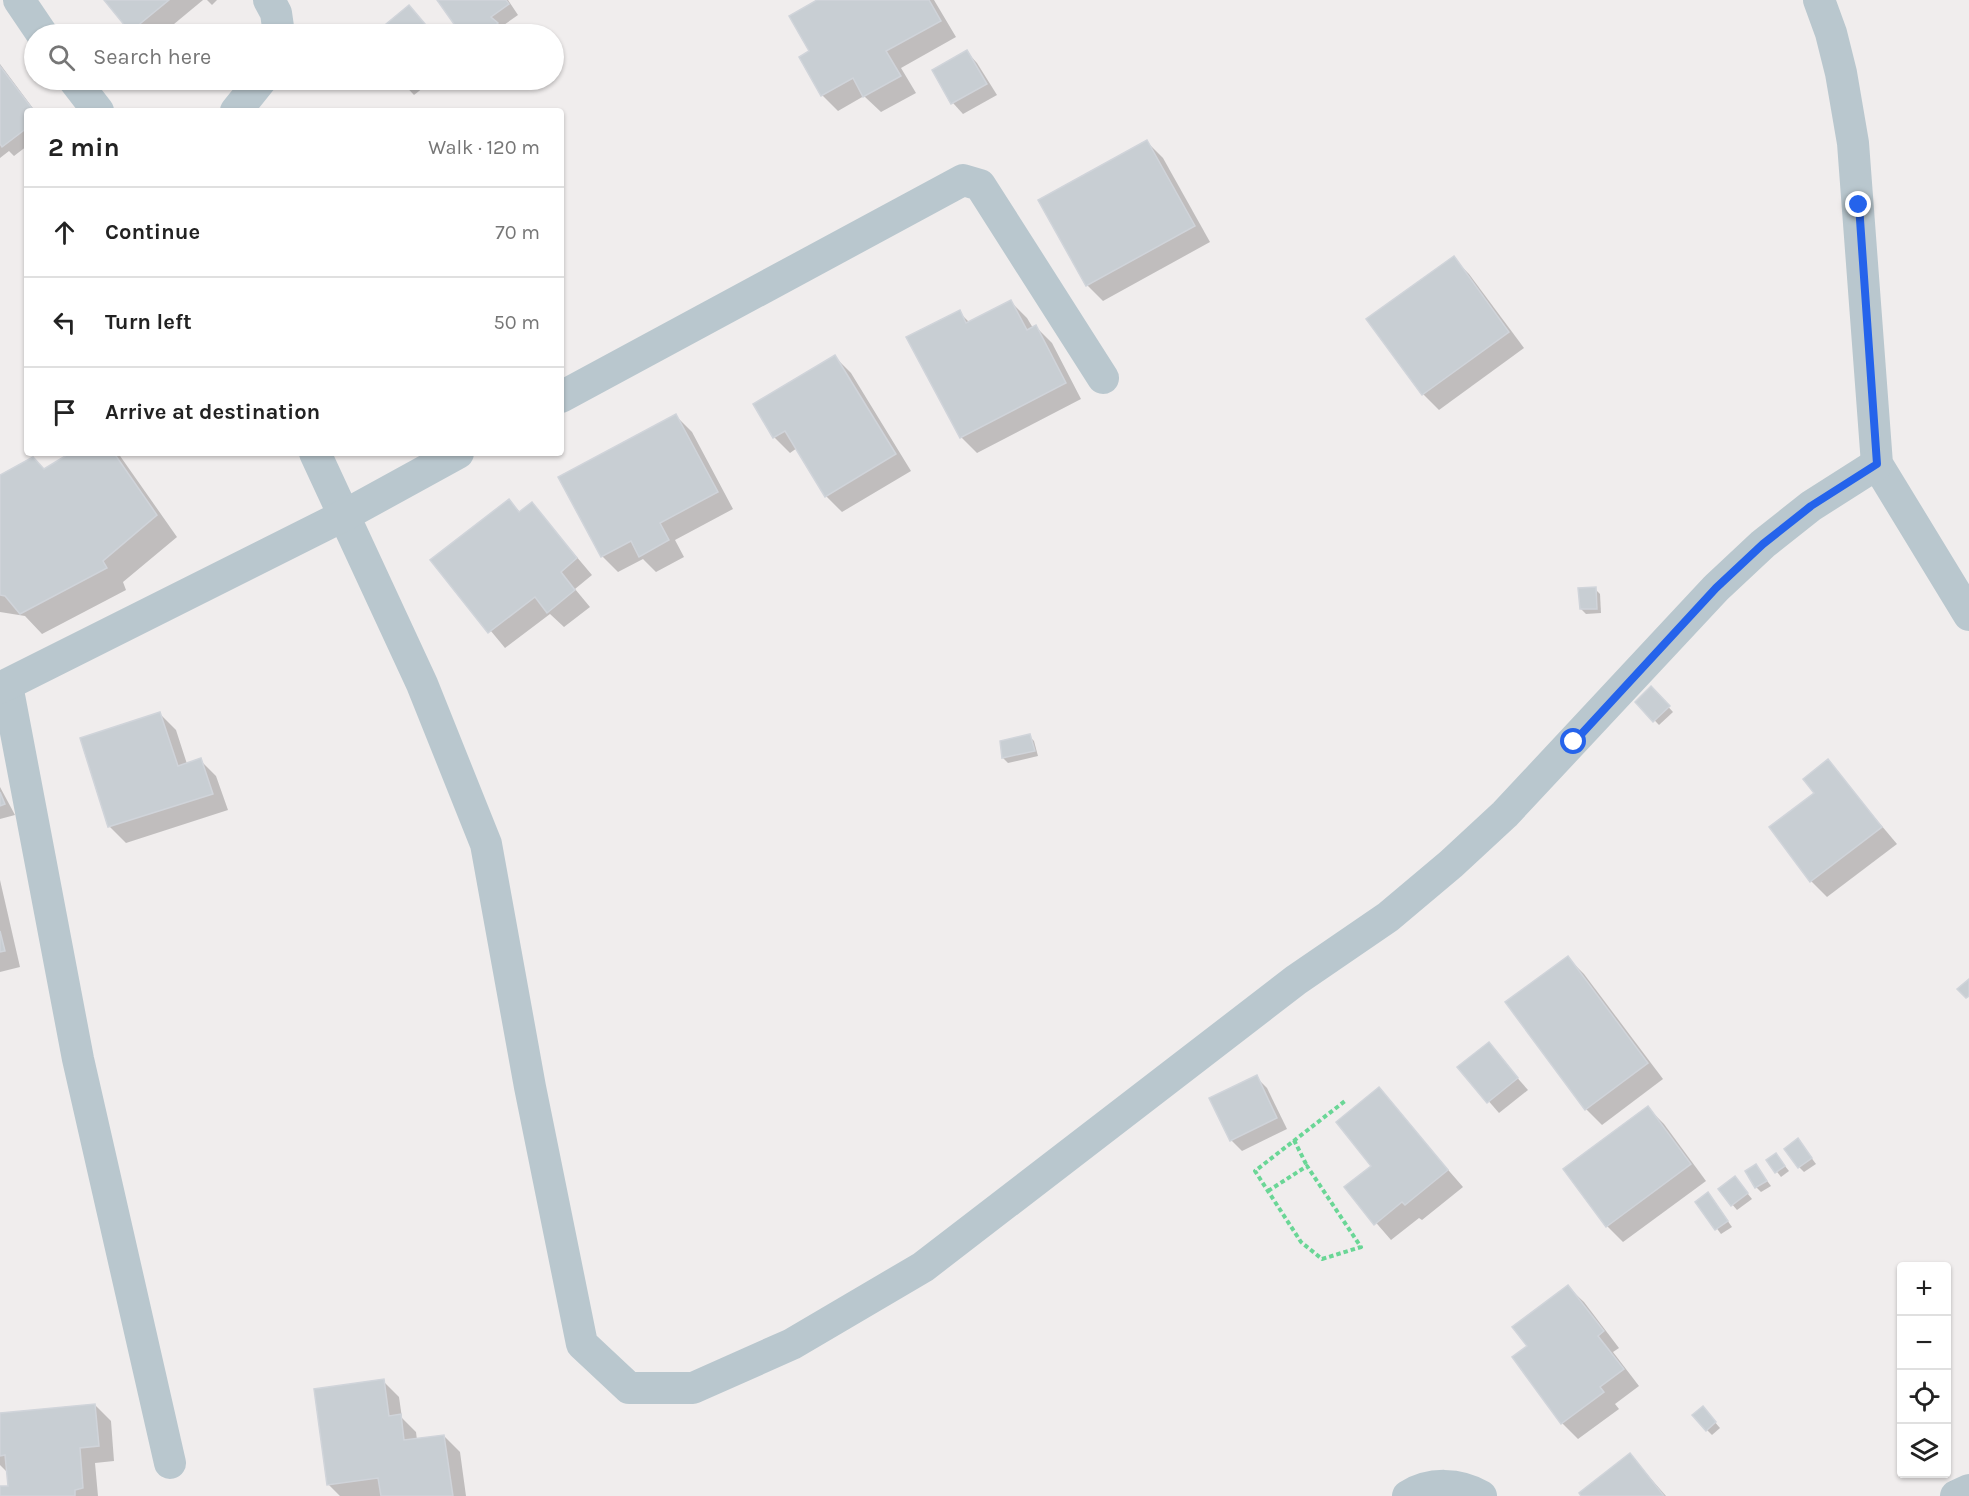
<!DOCTYPE html>
<html lang="en">
<head>
<meta charset="utf-8">
<style>
  body { margin:0; font-family:Karla,sans-serif; background:#f2f2f2; color:#222 }
  .controls { position:absolute; right:18px; bottom:18px; display:grid; overflow:hidden; border-radius:6px; box-shadow:0 2px 4px #0004 }
  .controls button { width:54px; height:54px; display:grid; place-items:center; padding:0; border:0; border-bottom:2px solid #e0e0e0; background:#fff; color:#222; font:30px sans-serif }
  .stop { position:absolute; width:18px; height:18px; margin:-14px; border:4px solid #2563eb; border-radius:50%; background:#fff }
  .stop.end { background:#2563eb; border-color:#fff; box-shadow:0 2px 6px #0008 }
  .list { margin:0; padding:0; list-style:none }
  h2 { display:flex; justify-content:space-between; align-items:center; height:78px; margin:0; padding:0 24px; font-size:26px }
  h2 small { font-size:20px; font-weight:400; color:#767676 }
  .list li { display:grid; grid-template-columns:39px 1fr auto; gap:18px; align-items:center; box-sizing:border-box; height:90px; padding:0 24px; border-top:2px solid #e0e0e0 }
  .list b { display:block; font-size:22px; white-space:nowrap }
  .list em { font-size:20px; font-style:normal; color:#767676 }
  .icon { flex:none; width:33px; height:33px; fill:none; stroke:currentColor; stroke-width:2; stroke-linecap:round; stroke-linejoin:round }
  .map { position:relative; flex:none; width:1969px; height:1496px; overflow:hidden }
  .search { position:absolute; background:#fff; box-shadow:0 2px 4px #0004; left:24px; top:24px; width:540px; height:66px; display:flex; align-items:center; gap:15px; box-sizing:border-box; padding:0 21px; border-radius:33px; color:#767676; font-size:22px }
  .panel { position:absolute; background:#fff; box-shadow:0 2px 4px #0004; left:24px; top:108px; width:540px; height:348px; border-radius:6px }
  .map>svg:first-child { display:block }
  .shadow { fill:#0003 }
  .building { fill:#c8ced3; stroke:#d0d4da; stroke-width:1.5 }
  .lines { fill:none; stroke-linecap:round; stroke-linejoin:round }
  .path { stroke:#6ad696; stroke-width:4; stroke-dasharray:4.5 3; stroke-linecap:butt }
  .minor { stroke:#b9c7ce; stroke-width:32 }
  .route { stroke:#2563eb; stroke-width:8 }
</style>
</head>
<body>
<div class="map">
<svg width="1969" height="1496" viewBox="0 0 1969 1496">
  <rect width="100%" height="100%" fill="#f0eded"/>
  <g class="shadow">
    <path d="M105,0H203L162,34H135Z"/>
    <path d="M207,0H217L212,5Z"/>
    <path d="M439,0H508L518,15L501,27L507,34H463Z"/>
    <path d="M820,0H934L956,37L901,68L916,93L881,112L864,96L838,111L822,95L811,52Z"/>
    <path d="M409,7L434,34H376Z"/>
    <path d="M967,52L977,63L997,95L963,114L953,103L934,71Z"/>
    <path d="M0,64L35,111H27V146L14,156L9,151L0,158Z"/>
    <path d="M400,80H433L414,95Z"/>
    <path d="M440,80H453L445,85Z"/>
    <path d="M1147,142L1163,158L1210,242L1103,301L1087,285Z"/>
    <path d="M1453,258L1469,274L1524,348L1439,410L1423,394Z"/>
    <path d="M1011,302L1027,318L1033,328L1036,327L1052,343L1081,399L977,453L961,437L959,312L970,323Z"/>
    <path d="M835,357L851,373L911,471L842,512L826,496L797,448L790,453L774,437Z"/>
    <path d="M676,416L692,432L733,509L675,540L684,557L656,572L643,559L618,572L602,556Z"/>
    <path d="M72,453H118L177,537L123,582L126,590L42,634L25,616L0,612V477L44,470Z"/>
    <path d="M509,501L521,513L532,504L592,575L575,589L590,607L564,627L550,614L505,648L432,560Z"/>
    <path d="M1595,589L1600,594L1601,613L1586,614L1581,609Z"/>
    <path d="M1651,688L1673,712L1659,725L1637,702Z"/>
    <path d="M160,714L176,730L187,764L200,760L216,776L228,810L126,843L110,827L82,739Z"/>
    <path d="M1029,736L1034,741L1038,756L1008,763L1003,758Z"/>
    <path d="M1827,761L1897,844L1827,897L1811,881Z"/>
    <path d="M0,787L15,815L0,819Z"/>
    <path d="M0,880L20,967L0,972Z"/>
    <path d="M1568,958L1584,974L1663,1079L1602,1125L1586,1109Z"/>
    <path d="M1488,1044L1528,1090L1499,1113L1459,1067Z"/>
    <path d="M1256,1077L1267,1088L1287,1129L1242,1151L1231,1140L1211,1099Z"/>
    <path d="M1378,1089L1463,1187L1422,1220L1419,1218L1391,1240L1346,1188L1373,1166Z"/>
    <path d="M1648,1108L1664,1124L1706,1181L1623,1242L1607,1226Z"/>
    <path d="M1798,1140L1816,1164L1804,1172L1799,1167Z"/>
    <path d="M1768,1160H1780L1789,1171L1781,1177Z"/>
    <path d="M1756,1166L1771,1186L1761,1192L1756,1187Z"/>
    <path d="M1739,1183L1752,1199L1737,1210L1720,1190Z"/>
    <path d="M1712,1199L1732,1227L1721,1234L1697,1202Z"/>
    <path d="M1568,1287L1584,1302L1619,1348L1613,1352L1639,1386L1615,1404L1619,1409L1578,1439L1562,1423L1529,1347Z"/>
    <path d="M383,1381L399,1397L402,1418L416,1432L417,1440L444,1436L460,1452L466,1496H340L328,1484Z"/>
    <path d="M95,1405L111,1421L114,1461L95,1463L98,1496H0V1488L9,1487L8,1473L0,1465V1414Z"/>
    <path d="M1707,1413L1720,1428L1712,1435L1707,1430Z"/>
    <path d="M1630,1455L1666,1496H1583Z"/>
  </g>
  <g class="building">
    <path d="M104,0H169L130,32Z"/>
    <path d="M437,0H506L509,4L491,17L498,23L485,34H461Z"/>
    <path d="M817,0H929L941,21L886,51L901,76L863,97L853,78L821,96L799,57L809,51L789,16Z"/>
    <path d="M409,5L425,24L413,34H374Z"/>
    <path d="M429,28L435,34H421Z"/>
    <path d="M967,50L987,84L951,104L932,70Z"/>
    <path d="M0,66L34,111H27V128L2,147L0,144Z"/>
    <path d="M1147,140L1195,226L1086,286L1038,200Z"/>
    <path d="M1454,256L1509,332L1422,395L1366,319Z"/>
    <path d="M1011,300L1027,330L1036,325L1066,383L960,438L906,337L960,310L966,323Z"/>
    <path d="M835,355L896,454L825,497L785,431L773,438L753,404Z"/>
    <path d="M676,414L718,492L660,523L669,540L639,557L631,541L601,557L558,477Z"/>
    <path d="M70,453H114L157,515L103,561L107,568L20,614L5,596L0,595V475L33,457L44,469Z"/>
    <path d="M509,499L519,512L532,502L577,558L561,572L575,590L547,613L535,597L488,633L430,560Z"/>
    <path d="M1596,587L1597,609H1580L1578,588Z"/>
    <path d="M1651,686L1670,706L1653,722L1635,702Z"/>
    <path d="M160,712L178,766L201,758L213,794L108,827L80,738Z"/>
    <path d="M1030,734L1035,751L1002,758L1000,741Z"/>
    <path d="M1828,759L1882,827L1810,882L1769,827L1814,793L1803,779Z"/>
    <path d="M0,792L5,804L0,806Z"/>
    <path d="M0,931L5,951L0,952Z"/>
    <path d="M1568,956L1648,1063L1585,1110L1505,1002Z"/>
    <path d="M1969,979V996L1966,998L1957,989Z"/>
    <path d="M1489,1042L1518,1078L1487,1103L1457,1067Z"/>
    <path d="M1257,1075L1277,1118L1230,1141L1209,1098Z"/>
    <path d="M1379,1087L1448,1170L1405,1205L1402,1202L1374,1225L1344,1187L1371,1166L1336,1122Z"/>
    <path d="M1648,1106L1691,1164L1606,1227L1563,1169Z"/>
    <path d="M1798,1138L1812,1158L1798,1168L1784,1149Z"/>
    <path d="M1776,1153L1785,1166L1775,1173L1766,1160Z"/>
    <path d="M1756,1164L1767,1181L1755,1188L1745,1171Z"/>
    <path d="M1735,1176L1748,1193L1731,1206L1718,1189Z"/>
    <path d="M1708,1192L1728,1221L1715,1230L1695,1202Z"/>
    <path d="M1568,1285L1604,1331L1598,1336L1624,1369L1600,1387L1604,1392L1561,1424L1512,1357L1527,1346L1512,1327Z"/>
    <path d="M384,1379L389,1416L401,1414L404,1440L444,1435L453,1496H381L378,1478L327,1485L314,1389Z"/>
    <path d="M95,1404L99,1446L80,1448L83,1488L75,1490V1496H0V1486H8L5,1455L0,1456V1413Z"/>
    <path d="M1703,1406L1716,1422L1706,1431L1692,1415Z"/>
    <path d="M1630,1453L1664,1496H1581L1579,1493Z"/>
  </g>
  <g class="lines">
    <g class="path">
      <path d="M1294,1140L1307,1166"/>
      <path d="M1268,1191L1307,1166L1361,1247L1322,1259L1301,1242L1255,1171L1345,1101"/>
    </g>
    <g class="minor">
      <path d="M19,0L42,34"/>
      <path d="M269,0L276,13L279,34"/>
      <path d="M1819,0L1831,33L1841,73L1853,143L1877,464L1969,615"/>
      <path d="M74,80L98,111"/>
      <path d="M236,111L261,80"/>
      <path d="M561,397L963,180L980,185L1103,378"/>
      <path d="M315,453L422,684L486,844L530,1087L582,1344L629,1388H693L792,1344L923,1267L1296,980L1388,917L1451,864L1505,814L1716,588L1763,544L1811,506L1877,464"/>
      <path d="M7,685L78,1059L170,1463"/>
      <path d="M0,688L345,515L458,453"/>
      <path d="M1408,1496C1430,1482 1459,1483 1481,1496"/>
      <path d="M1956,1496L1969,1490"/>
    </g>
  </g>
  <g class="lines">
    <path class="route" d="M1574,742L1716,588L1763,544L1811,506L1877,464L1859,205"/>
  </g>
</svg>
<div class="controls">
<button>+</button>
<button>−</button>
<button><svg class="icon" aria-label="locate" viewBox="0 0 24 24"><circle cx="12" cy="12" r="6"/><path d="M12 2v4M12 18v4M2 12h4M18 12h4"/></svg></button>
<button><svg class="icon" aria-label="layers" viewBox="0 0 24 24"><path d="M12 4l9 5-9 5-9-5zM3 14l9 5 9-5"/></svg></button>
</div>
<div class="stop" style="left:1574px;top:742px"></div>
<div class="stop end" style="left:1859px;top:205px"></div>
<div class="search"><svg class="icon" aria-label="search" viewBox="0 0 24 24"><circle cx="10" cy="10" r="6"/><path d="M15 15l6 6"/></svg>Search here</div>
<section class="panel">
<h2>2 min<small>Walk · 120 m</small></h2>
<ul class="list">
<li><svg class="icon" aria-label="ahead" viewBox="0 0 24 24"><path d="M12 20V5M6 11l6-6 6 6"/></svg><div><b>Continue</b></div><em>70 m</em></li>
<li><svg class="icon" aria-label="left" viewBox="0 0 24 24"><path d="M17 20v-9H6M10 6l-5 5 5 5"/></svg><div><b>Turn left</b></div><em>50 m</em></li>
<li><svg class="icon" aria-label="arrive" viewBox="0 0 24 24"><path d="M6 21V4h12l-3 4 3 4H6"/></svg><div><b>Arrive at destination</b></div></li>
</ul>
</section>
</div>
</body>
</html>
